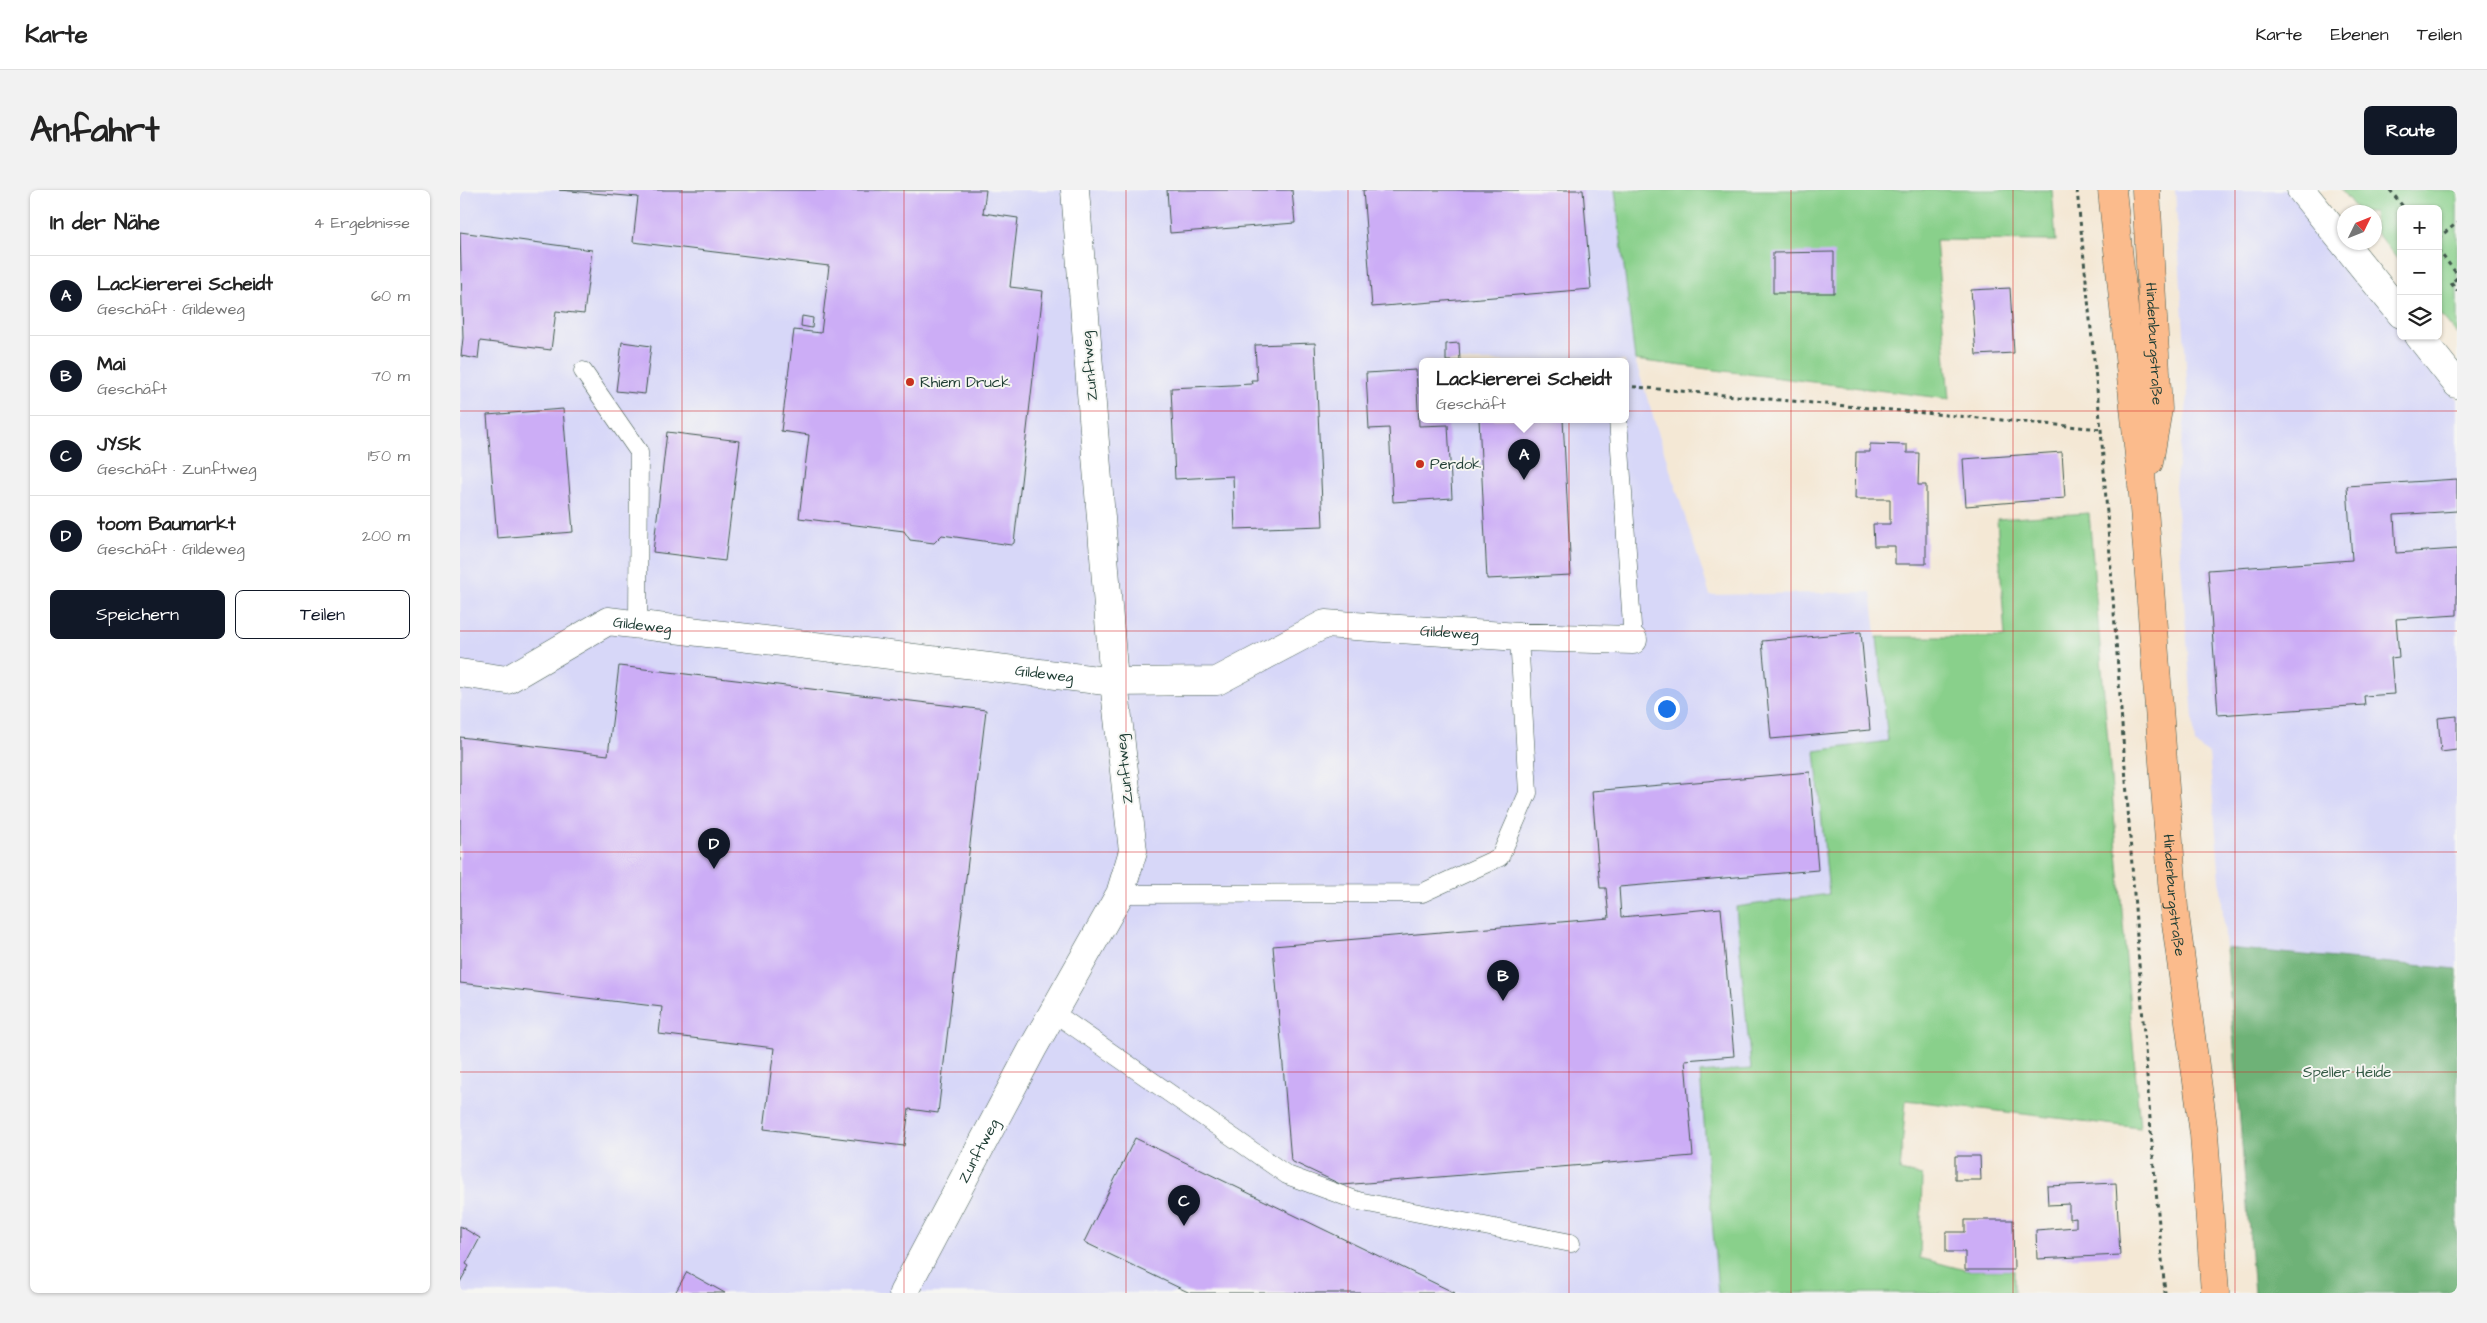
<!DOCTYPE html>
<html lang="de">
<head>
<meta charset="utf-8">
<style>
  body { margin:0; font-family:"Architects Daughter",sans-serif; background:#f2f2f2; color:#222 }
  .controls { position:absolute; right:15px; top:15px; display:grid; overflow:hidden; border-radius:8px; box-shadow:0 1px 4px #0004 }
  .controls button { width:45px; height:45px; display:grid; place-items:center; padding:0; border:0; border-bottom:1px solid #e0e0e0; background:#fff; color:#222; font:25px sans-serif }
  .compass { position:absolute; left:1877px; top:15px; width:45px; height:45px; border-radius:50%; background:#fff; box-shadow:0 1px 4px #0004; rotate:47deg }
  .you { position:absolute; left:1206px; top:518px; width:18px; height:18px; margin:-12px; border:4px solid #fff; border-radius:50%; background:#1a73e8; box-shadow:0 0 0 8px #1a73e833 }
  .badge { display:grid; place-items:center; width:32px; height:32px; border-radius:50%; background:#111827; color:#fff; font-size:16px; font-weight:700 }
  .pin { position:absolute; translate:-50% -41px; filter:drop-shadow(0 1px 2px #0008) }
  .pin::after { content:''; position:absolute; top:26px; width:18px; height:15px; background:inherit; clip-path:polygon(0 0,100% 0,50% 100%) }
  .popup { position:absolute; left:959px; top:168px; width:210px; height:65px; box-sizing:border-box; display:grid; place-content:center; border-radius:8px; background:#fff; filter:drop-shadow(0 1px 4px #0005); font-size:16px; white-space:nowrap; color:#767676 }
  .popup b { font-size:19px; color:#222 }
  .popup::after { content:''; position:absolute; left:50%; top:100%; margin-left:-10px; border:10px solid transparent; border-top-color:#fff }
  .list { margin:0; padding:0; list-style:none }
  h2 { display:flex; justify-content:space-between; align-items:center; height:65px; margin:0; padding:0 20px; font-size:21px }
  h2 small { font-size:16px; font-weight:400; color:#767676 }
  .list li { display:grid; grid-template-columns:32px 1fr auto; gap:15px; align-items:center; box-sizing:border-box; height:80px; padding:0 20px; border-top:1px solid #e0e0e0 }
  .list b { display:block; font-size:19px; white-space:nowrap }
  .list p { margin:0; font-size:16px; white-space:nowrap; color:#767676 }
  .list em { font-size:16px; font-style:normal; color:#767676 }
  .actions { display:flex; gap:10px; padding:15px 20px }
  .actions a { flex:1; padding:11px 0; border:1px solid #111827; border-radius:8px; text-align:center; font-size:18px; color:#111827 }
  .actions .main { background:#111827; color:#fff }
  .icon { flex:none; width:28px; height:28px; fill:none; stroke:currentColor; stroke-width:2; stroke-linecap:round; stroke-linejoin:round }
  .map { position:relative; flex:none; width:1997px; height:1103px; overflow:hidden; border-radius:8px }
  header { display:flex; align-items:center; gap:30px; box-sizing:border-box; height:70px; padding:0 25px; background:#fff; border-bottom:1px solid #e0e0e0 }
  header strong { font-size:24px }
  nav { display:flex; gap:28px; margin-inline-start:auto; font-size:18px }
  .intro { display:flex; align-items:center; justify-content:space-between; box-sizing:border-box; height:120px; padding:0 30px }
  h1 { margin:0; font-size:35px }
  .button { padding:12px 22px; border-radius:8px; background:#111827; color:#fff; font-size:18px; font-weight:700 }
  main { display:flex; gap:30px; padding:0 30px }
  aside { flex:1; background:#fff; border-radius:8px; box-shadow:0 1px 4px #0004 }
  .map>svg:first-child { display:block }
  .built { fill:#d7d7f8; fill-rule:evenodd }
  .green { fill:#89d08b; stroke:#548660 }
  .forest { fill:#6eb277; stroke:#467856 }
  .building { fill:#ccadf6 }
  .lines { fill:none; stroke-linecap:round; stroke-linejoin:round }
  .lane-casing { stroke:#3f574c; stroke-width:19 }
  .street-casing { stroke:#3f574c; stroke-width:29 }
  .primary-casing { stroke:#3f574c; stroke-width:29 }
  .path { stroke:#3f574c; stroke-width:3; stroke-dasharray:4 4; stroke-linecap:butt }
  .lane { stroke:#fff; stroke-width:18 }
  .street { stroke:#fff; stroke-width:28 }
  .primary { stroke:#fbbb8c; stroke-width:28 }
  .grid { fill:none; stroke:#d62828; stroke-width:1; stroke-opacity:0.55 }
  .poi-dot { fill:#c8321e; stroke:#f6f6f2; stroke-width:2 }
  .labels { text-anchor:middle; stroke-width:4; stroke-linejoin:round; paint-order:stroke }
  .street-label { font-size:15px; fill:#1f3d34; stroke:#f6f6f2 }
  .poi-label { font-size:15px; fill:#1f3d34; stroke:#f6f6f2; text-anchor:start }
  .park-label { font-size:15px; fill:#345a45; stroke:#f6f6f2 }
</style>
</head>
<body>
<header>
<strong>Karte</strong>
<nav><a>Karte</a><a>Ebenen</a><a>Teilen</a></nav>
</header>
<div class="intro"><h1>Anfahrt</h1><a class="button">Route</a></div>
<main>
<aside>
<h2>In der Nähe<small>4 Ergebnisse</small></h2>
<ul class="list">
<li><span class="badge">A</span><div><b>Lackiererei Scheidt</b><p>Geschäft · Gildeweg</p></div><em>60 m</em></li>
<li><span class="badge">B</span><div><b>Mai</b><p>Geschäft</p></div><em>70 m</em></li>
<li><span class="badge">C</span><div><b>JYSK</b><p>Geschäft · Zunftweg</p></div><em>150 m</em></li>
<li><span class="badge">D</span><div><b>toom Baumarkt</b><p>Geschäft · Gildeweg</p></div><em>200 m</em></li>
</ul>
<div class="actions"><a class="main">Speichern</a><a>Teilen</a></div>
</aside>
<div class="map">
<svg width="1997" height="1103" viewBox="0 0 1997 1103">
  <rect width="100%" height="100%" fill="#f6f6f2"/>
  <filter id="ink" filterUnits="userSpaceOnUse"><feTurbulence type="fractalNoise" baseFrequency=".02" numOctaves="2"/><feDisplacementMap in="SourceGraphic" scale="10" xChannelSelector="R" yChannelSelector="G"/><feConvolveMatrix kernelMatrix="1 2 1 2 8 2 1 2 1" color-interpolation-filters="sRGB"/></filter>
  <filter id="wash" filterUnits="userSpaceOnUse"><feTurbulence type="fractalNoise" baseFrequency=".0096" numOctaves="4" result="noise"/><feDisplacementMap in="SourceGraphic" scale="20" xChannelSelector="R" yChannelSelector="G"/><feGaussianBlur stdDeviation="1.12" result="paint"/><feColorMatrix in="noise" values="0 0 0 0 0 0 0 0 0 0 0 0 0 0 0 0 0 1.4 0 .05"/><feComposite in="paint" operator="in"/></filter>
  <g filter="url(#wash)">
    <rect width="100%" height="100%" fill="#f4e8d5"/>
    <g class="built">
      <path d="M0,0H1155L1175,170L1250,405L1411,402L1429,551L1355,561L1369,704L1276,717L1291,879L1240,883L1258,1103H0ZM963,171H1165V229H963Z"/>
      <path d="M1715,0H1829L1941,138V146H1947L1997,209V779L1766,758L1749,564L1735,554L1715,296L1728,207Z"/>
    </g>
    <g class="green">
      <path d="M1155,0H1592L1596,51L1476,50L1489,209L1175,170Z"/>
      <path d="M1881,0H1997V144L1978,121V19H1941V74L1915,41L1914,22H1899Z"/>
      <path d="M1629,323L1680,938L1446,910L1440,981L1462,986L1460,1068L1505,1080H1554V1103H1258L1240,883L1291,879L1276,717L1369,704L1355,561L1428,551L1417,447H1545L1537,329Z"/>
    </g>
    <path class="forest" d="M1766,758L1997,779V1103H1794Z"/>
    <g id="blocks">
      <g class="building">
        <path d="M99,0H526L523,23L558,28L550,97L583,101L554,353L551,355L482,345L474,353L450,350L444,341L339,328L349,245L321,241L334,140L361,143L369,76L173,52L178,7Z"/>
        <path d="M707,0H832L835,33L710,43Z"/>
        <path d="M903,0H1123L1131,99L912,117Z"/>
        <path d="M0,42L132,60L124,124L96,121L91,160L20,151L18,169L1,166L3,148Z"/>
        <path d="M1374,62V103H1313V63Z"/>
        <path d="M1550,98L1554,163L1516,165L1511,100Z"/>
        <path d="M342,126L353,128L352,138L341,136Z"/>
        <path d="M162,152L191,156L185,204L156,201Z"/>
        <path d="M855,153L863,336L775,339L773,286L715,289L711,198L792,194L791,190H797L795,155Z"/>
        <path d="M999,153L1000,171H986V154Z"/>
        <path d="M956,180L959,236L988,235L992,308L933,312L929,238L909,239L906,183Z"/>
        <path d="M103,219L113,342L37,348L27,225Z"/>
        <path d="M1019,229H1103L1111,385L1027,389Z"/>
        <path d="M207,242L280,251L265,371L193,362Z"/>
        <path d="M1410,254L1447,255V263H1459L1458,295H1466V374H1435V356H1414L1413,334H1430V309H1395L1396,262H1410Z"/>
        <path d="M1602,262L1605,308L1506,316L1503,269Z"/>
        <path d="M1997,289V321L1934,325L1936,363L1997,359V425L1936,429L1939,467L1931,468L1934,504L1904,506L1905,515L1758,525L1748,380L1892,370L1887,296Z"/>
        <path d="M1401,442L1410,540L1311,549L1302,451Z"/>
        <path d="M159,476L526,520L478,923L449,919L444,956L304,939L314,858L199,844L202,817L0,793V547L148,565Z"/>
        <path d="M1997,526V560L1981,562L1978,528Z"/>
        <path d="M1350,582L1358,680L1159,697L1161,727L1261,718L1274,866L1225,870L1233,966L882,995L831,971L813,756L1149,728L1146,698H1140L1132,601Z"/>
        <path d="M675,948L995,1103H730L624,1052Z"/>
        <path d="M1495,966H1520L1521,990H1495Z"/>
        <path d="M1656,993L1660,1065L1577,1069L1576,1040L1616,1037V1028L1609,1029V1014L1588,1015L1587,996Z"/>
        <path d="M1505,1030H1553L1554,1080H1505V1062H1486V1042H1505Z"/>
        <path d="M0,1036L20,1048L6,1074L9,1076L0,1092Z"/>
        <path d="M227,1082L265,1103H215Z"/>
      </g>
    </g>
  </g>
  <g filter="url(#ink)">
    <use href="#blocks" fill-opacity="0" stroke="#3f574c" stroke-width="1"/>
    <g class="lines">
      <g class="lane-casing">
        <g id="lane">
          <path d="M123,181L179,262L178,435"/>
          <path d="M1158,229L1173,450"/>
          <path d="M660,704L962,703L1040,667L1068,603L1059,447"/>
          <path d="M593,822L827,985L898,1011L1111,1053"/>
        </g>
      </g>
      <g class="street-casing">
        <g id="street">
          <path d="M1841,0L1941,124"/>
          <path d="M1959,146L1997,194"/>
          <path id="s1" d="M0,483L47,490L148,431L654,492L757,491L865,434L1059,447L1173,450"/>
          <path id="s2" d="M443,1103L574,856L660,704L673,661L654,492L615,0"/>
        </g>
      </g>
      <g class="primary-casing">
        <g id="primary">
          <path id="s3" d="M1652,0L1683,305L1714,718L1744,944L1755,1103"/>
          <path id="s4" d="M1686,0L1698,219L1689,272"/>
        </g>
      </g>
      <g class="path">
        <path d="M1617,0L1641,239L1691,943L1705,1103"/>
        <path d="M1930,0L1945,19"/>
        <path d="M1978,48L1997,33"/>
        <path d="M1978,60L1997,84"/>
        <path d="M1997,88L1991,93L1997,101"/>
        <path d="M1165,196L1641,239"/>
      </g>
      <use href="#lane" class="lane"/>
      <use href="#street" class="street"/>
      <use href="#primary" class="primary"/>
    </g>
  </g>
  <path class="grid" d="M222,0V1103M444,0V1103M666,0V1103M888,0V1103M1109,0V1103M1331,0V1103M1553,0V1103M1775,0V1103M0,221H1997M0,441H1997M0,662H1997M0,882H1997"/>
  <g class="poi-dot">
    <circle cx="450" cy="192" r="5"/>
    <circle cx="960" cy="274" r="5"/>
  </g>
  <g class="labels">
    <g class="street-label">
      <text dy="5" stroke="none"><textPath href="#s4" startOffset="154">Hindenburgstraße</textPath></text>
      <text transform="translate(629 176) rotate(-95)" y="5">Zunftweg</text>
      <text dy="5" stroke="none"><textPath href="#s1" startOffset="199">Gildeweg</textPath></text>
      <text dy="5" stroke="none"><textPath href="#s1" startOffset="1024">Gildeweg</textPath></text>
      <text dy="5" stroke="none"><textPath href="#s1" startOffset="604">Gildeweg</textPath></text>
      <text transform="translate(664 579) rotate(-96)" y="5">Zunftweg</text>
      <text dy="5" stroke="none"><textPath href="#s3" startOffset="708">Hindenburgstraße</textPath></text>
      <text dy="5" stroke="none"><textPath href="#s2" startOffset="161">Zunftweg</textPath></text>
    </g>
    <g class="poi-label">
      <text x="460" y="197">Rhiem Druck</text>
      <text x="970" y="279">Perdok</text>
    </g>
    <g class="park-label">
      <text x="1887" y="887">Speller Heide</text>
    </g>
  </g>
</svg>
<div class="controls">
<button>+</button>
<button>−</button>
<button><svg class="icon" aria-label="layers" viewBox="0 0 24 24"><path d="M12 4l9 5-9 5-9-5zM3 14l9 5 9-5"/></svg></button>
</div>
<svg class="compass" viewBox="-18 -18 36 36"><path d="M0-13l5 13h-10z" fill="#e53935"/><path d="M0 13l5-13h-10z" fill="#767676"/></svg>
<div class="you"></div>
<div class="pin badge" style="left:1064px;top:290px">A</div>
<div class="popup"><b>Lackiererei Scheidt</b>Geschäft</div>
<div class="pin badge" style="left:1043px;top:811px">B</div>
<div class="pin badge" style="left:724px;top:1036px">C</div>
<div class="pin badge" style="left:254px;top:679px">D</div>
</div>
</main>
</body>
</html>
